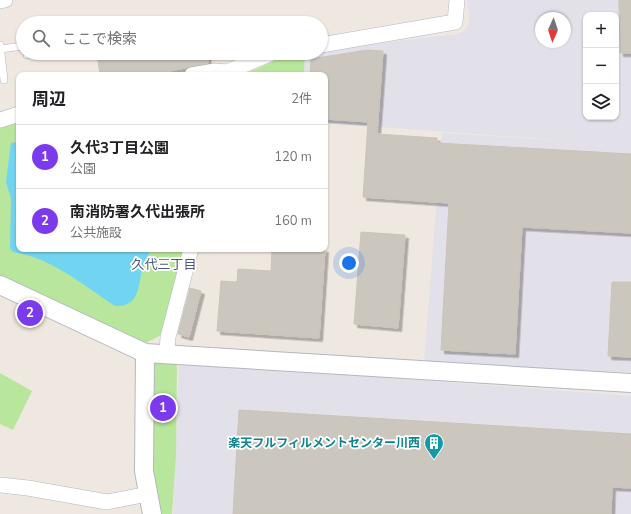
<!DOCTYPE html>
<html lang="ja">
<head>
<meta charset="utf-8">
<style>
  body { margin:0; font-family:"Nunito Sans","Noto Sans JP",sans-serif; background:#f6f6f6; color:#202124 }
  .controls { position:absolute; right:12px; top:12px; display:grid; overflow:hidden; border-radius:8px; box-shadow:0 1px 3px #0004 }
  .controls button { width:36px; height:36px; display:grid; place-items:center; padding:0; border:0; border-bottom:1px solid #e0e0e0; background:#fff; color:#202124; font:20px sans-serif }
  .compass { position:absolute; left:535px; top:12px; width:36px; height:36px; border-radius:50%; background:#fff; box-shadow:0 1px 3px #0004; rotate:183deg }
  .you { position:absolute; left:349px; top:263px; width:14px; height:14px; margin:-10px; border:3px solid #fff; border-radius:50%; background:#1a73e8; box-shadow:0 0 0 6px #1a73e833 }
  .badge { display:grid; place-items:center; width:26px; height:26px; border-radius:50%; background:#7c3aed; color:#fff; font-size:13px; font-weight:700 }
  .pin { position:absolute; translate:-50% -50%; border:2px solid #fff; box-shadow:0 1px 4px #0006 }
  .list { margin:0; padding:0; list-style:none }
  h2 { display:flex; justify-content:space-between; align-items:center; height:52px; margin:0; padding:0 16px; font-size:17px }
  h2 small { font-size:13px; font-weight:400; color:#757577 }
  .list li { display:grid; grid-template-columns:26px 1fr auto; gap:12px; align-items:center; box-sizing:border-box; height:64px; padding:0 16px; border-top:1px solid #e0e0e0 }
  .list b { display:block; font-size:15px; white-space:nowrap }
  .list p { margin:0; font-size:13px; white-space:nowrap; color:#757577 }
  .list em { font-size:13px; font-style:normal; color:#757577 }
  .icon { flex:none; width:22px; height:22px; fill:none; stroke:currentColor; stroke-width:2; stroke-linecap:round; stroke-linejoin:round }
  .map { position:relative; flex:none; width:631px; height:514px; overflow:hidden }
  .search { position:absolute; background:#fff; box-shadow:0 1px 3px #0004; left:16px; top:16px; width:312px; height:44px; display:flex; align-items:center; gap:10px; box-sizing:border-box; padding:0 14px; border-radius:22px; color:#757577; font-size:15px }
  .panel { position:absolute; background:#fff; box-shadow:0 1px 3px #0004; left:16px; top:72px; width:312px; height:180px; border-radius:8px }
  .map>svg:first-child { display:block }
  .industrial { fill:#e2e0e8; fill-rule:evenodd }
  .green { fill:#b8e69c }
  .water { fill:#71d5f2 }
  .building { fill:#cbc6be; stroke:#cbc4b9; filter:url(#shadow) }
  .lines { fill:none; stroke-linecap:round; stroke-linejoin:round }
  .service-casing { stroke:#b3b7c1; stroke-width:8 }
  .minor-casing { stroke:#b3b7c1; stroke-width:16 }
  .tertiary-casing { stroke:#b3b7c1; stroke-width:20 }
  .service { stroke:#fff; stroke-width:7 }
  .minor { stroke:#fff; stroke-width:15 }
  .tertiary { stroke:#fff; stroke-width:18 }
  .labels { text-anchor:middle; stroke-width:3.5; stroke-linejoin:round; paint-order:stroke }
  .culture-label { font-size:12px; font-weight:bold; fill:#0d838f; stroke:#fff; text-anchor:end }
  .neighbourhood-label { font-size:13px; fill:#4c5780; stroke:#fff }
</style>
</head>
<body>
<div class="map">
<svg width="631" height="514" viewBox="0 0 631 514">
  <defs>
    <filter id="shadow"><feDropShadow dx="3.5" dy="3.5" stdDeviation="0" flood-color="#0004"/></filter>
  </defs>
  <rect width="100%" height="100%" fill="#efe8e0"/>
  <g class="industrial">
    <path d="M468,0H631V372L424,364L442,133L585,142L325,123V75H304L305,53H321V50L458,34L466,29L469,23ZM586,15H616V117H586ZM541,18H565V42H541Z"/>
    <path d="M179,362L631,396V514H173Z"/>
  </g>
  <g class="green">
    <path d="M300,53H305L304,75H243L284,56Z"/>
    <path d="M19,119V249H184L161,335L144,344L0,275V125Z"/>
    <path d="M150,360L177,361L176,455L172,514H160L148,471Z"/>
    <path d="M0,373L32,391L13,430L0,424Z"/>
  </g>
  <path class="water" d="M19,142V249H151C148,256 144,263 142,270C138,288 139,307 115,306C83,285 52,258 13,252L10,248L11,199L6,182L11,143Z"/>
  <g class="building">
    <path d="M619,0H631V53H620Z"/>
    <path d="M367,50L383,51L377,134L437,138V143L631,154V233L522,227L515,354L441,350L449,203L363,197L368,122L325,119V75H310L311,59Z"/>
    <path d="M97,53H128L129,59L162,53H207L208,63L151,75H100Z"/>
    <path d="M361,232L405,235L398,328L354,324Z"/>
    <path d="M272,249H325L319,338L217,331L221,281L237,282L238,269L271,271Z"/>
    <path d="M612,282H631V357L608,356Z"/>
    <path d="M190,288L201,291L189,337L178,334Z"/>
    <path d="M239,410L631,434V488L612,487L611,514H233Z"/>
  </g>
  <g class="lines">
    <g class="service-casing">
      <g id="service">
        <path d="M0,45L4,80"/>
        <path d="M0,49L23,46"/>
        <path d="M27,53V55"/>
      </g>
    </g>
    <g class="minor-casing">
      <g id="minor">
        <path d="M0,1L5,0"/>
        <path d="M321,45L455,22L457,0"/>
        <path d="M192,75L215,71L227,72"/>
        <path d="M227,75V72L272,53"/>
        <path d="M0,120L19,114"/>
        <path d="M167,354L168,337L191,249"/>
        <path d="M0,485L28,488L107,502L148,494"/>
      </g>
    </g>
    <g class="tertiary-casing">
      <g id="tertiary">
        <path d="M0,285L145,353L631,383"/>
        <path d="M145,353L144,471L152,514"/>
      </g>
    </g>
    <use href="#service" class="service"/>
    <use href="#minor" class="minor"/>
    <use href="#tertiary" class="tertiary"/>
  </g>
  <defs>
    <g id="building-pin" transform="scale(1)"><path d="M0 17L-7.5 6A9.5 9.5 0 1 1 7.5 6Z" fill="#0f9aa8" stroke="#fff"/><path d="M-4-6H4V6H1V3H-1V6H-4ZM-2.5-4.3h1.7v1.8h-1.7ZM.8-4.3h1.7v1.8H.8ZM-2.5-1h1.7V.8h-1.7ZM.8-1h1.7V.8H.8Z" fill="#fff"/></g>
  </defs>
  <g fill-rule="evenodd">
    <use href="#building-pin" x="434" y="443"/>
  </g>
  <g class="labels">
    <g class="culture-label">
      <text x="420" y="447">楽天フルフィルメントセンター川西</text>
    </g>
    <g class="neighbourhood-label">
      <text x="164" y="269">久代三丁目</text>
    </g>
  </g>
</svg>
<div class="controls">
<button>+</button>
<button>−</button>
<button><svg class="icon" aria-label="layers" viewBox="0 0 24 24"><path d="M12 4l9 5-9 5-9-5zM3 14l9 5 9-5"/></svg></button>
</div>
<svg class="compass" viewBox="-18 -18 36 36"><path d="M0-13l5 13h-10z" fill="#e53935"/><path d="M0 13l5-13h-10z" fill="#757577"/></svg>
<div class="you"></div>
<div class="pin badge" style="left:163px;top:408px">1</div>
<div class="pin badge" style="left:30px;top:313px">2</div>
<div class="search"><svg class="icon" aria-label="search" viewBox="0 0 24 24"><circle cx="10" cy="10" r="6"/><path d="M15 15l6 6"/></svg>ここで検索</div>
<section class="panel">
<h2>周辺<small>2件</small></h2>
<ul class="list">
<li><span class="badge">1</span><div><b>久代3丁目公園</b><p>公園</p></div><em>120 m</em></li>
<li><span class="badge">2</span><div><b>南消防署久代出張所</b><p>公共施設</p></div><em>160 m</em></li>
</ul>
</section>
</div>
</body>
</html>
